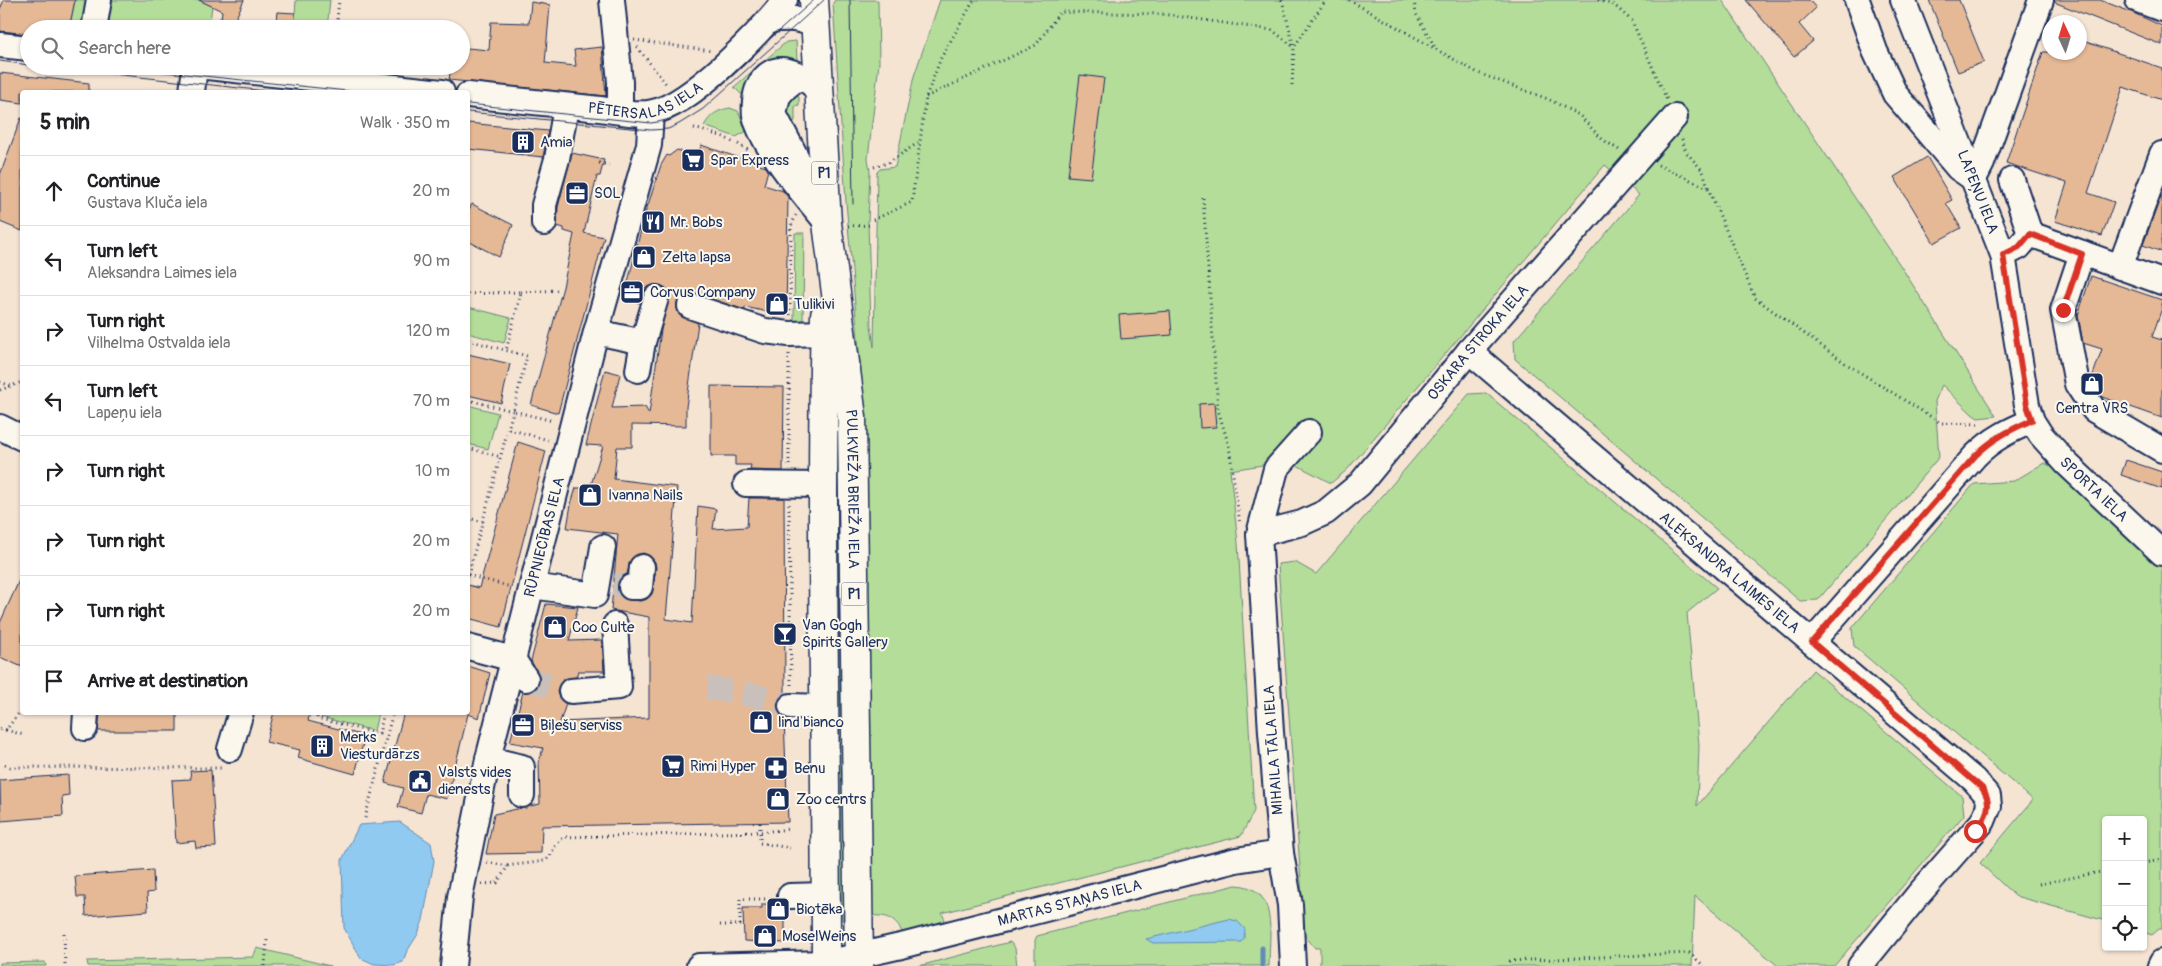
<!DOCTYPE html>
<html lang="en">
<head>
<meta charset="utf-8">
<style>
  body { margin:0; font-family:Pangolin,sans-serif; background:#f6f6f6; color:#202124 }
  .controls { position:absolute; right:15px; bottom:15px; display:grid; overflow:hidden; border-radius:5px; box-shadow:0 1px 4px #0004 }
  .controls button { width:45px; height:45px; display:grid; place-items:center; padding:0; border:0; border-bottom:1px solid #e0e0e0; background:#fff; color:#202124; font:25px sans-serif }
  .compass { position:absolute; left:2042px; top:15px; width:45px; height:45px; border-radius:50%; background:#fff; box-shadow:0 1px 4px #0004; rotate:356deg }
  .stop { position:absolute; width:15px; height:15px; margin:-11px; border:4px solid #d93025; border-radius:50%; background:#fff }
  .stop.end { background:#d93025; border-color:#fff; box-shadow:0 1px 5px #0008 }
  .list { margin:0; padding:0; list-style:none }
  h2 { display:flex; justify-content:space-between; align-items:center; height:65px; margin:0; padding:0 20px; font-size:21px }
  h2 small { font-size:16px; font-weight:400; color:#757577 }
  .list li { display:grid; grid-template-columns:32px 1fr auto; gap:15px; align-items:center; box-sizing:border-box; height:70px; padding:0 20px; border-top:1px solid #e0e0e0 }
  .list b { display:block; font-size:19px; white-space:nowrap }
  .list p { margin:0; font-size:16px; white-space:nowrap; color:#757577 }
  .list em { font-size:16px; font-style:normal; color:#757577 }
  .icon { flex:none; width:28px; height:28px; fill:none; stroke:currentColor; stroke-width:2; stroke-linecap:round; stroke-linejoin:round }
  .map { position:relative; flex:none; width:2162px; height:966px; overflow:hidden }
  .search { position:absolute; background:#fff; box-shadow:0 1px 4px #0004; left:20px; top:20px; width:450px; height:55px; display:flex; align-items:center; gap:12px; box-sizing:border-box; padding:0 18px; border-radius:28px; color:#757577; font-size:19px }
  .panel { position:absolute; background:#fff; box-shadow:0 1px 4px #0004; left:20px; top:90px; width:450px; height:625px; border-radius:5px }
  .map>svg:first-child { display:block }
  .green { fill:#b4dd99; stroke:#68867c }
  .water { fill:#90caf0; stroke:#618cb6 }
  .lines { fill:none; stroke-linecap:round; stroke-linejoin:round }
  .stream { stroke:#618cb6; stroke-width:5 }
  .building { fill:#e6b996; stroke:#1b2f5e; fill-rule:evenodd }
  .minor-tunnel { stroke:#c9c0bb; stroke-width:24; stroke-dasharray:24 12; stroke-linecap:butt }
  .minor-casing { stroke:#1b2f5e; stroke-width:28 }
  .major-casing { stroke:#1b2f5e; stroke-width:31 }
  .path { stroke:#1b2f5e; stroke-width:3; stroke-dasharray:1 4; stroke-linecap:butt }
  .minor { stroke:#fbf7ec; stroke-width:24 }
  .major { stroke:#fbf7ec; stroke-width:28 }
  .tram { stroke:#1b2f5e; stroke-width:1 }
  .route { stroke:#d93025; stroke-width:6 }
  .labels { text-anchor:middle; stroke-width:4; stroke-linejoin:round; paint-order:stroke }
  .shield { fill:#fbf7ec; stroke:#5e6b89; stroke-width:1 }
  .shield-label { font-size:14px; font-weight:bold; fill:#1b2f5e }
  .street-label { font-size:15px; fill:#1b2f5e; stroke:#fbf7ec }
  .poi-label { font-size:15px; fill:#1b2f5e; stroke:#fbf7ec; text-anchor:start }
</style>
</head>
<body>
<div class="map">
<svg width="2162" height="966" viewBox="0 0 2162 966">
  <rect width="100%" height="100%" fill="#f5e4d2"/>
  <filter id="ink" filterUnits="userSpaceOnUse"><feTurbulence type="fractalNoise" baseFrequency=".02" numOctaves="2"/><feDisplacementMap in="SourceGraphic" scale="10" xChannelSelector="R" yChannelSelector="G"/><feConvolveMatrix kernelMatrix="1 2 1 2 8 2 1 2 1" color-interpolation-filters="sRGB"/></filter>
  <g filter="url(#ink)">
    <g class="green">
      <path d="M75,0H199L212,6L209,29H69Z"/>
      <path d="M296,0H330L327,29H294Z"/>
      <path d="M835,0H878L879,63L868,158L870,171L868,222L871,326L874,347L877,172L880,169L895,167L914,76L940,0H1722L1902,268L1996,416L1978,418L1972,414L1942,385L1935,401L1939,457L1818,600L1800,601L1515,359L1514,341L1639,195L1605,165L1347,470L1331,483L1289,461L1230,470L1238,543L1254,811L1241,836L942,913L946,922L902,933C897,917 885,915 870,916L865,419L846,202L833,3Z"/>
      <path d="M796,41L797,60L748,98L741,94L734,87L786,42Z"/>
      <path d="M795,95L799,97V105L795,106V121L786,124V101Z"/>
      <path d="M730,108L738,111L747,131L736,137L704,126C710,115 717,110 730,108Z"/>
      <path d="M795,233H804L803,323L794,322Z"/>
      <path d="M468,307L511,318L504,343L468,333Z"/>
      <path d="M1486,393L1717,588L1687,613L1699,745L1697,806L1813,670L1962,796L1964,815L1834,966H1778L1695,896L1692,966H1320V948H1315L1305,936L1304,924L1278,564L1295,562L1316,574L1469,394Z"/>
      <path d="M468,405L498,413L488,449L468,444Z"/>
      <path d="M834,428L839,429L848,920H842L838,832Z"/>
      <path d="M2044,463L2065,472L2162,562V929H2159L2152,935L2143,932V820H2106V921L2015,896L1980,863L2033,800L1854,646L1852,628L1974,484L2014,481Z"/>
      <path d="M322,713V712L378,713L374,731L321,717Z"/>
      <path d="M1236,885C1279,887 1269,935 1269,966H1035V940L1037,936Z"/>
      <path d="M1010,942L1015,948L1017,966H919Z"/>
      <path d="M257,948L330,966H88L87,961L253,957Z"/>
      <path d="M45,962L46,966H0V963Z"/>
    </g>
    <g class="water">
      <path d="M400,822L431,843L434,861L423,920L418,934L406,953L403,962L394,965L374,964L361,958L344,928L342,860L359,825Z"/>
      <path d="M1229,919L1237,921L1245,929L1244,938L1241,942L1153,943L1146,939Z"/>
    </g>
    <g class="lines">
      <path class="stream" d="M1262,948V966"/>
    </g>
    <g class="building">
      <path d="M4,0H75L69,29H29V34L0,31V9Z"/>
      <path d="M199,0H244L231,29H220L222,11Z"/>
      <path d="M1746,0H1809L1816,8L1799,24L1813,41L1794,57Z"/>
      <path d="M1929,0H1959L1984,62L1958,72Z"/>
      <path d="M2054,0H2100L2131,12L2162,26V45L2054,2Z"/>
      <path d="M531,2L550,5L545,63L576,66L574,50L602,47L606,96L449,80L451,66H461V51L466,52L467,48L489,50L491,22L529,23Z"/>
      <path d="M278,12L295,13L294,29H276Z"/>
      <path d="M2080,40L2162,68V100L2123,87L2088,193L2114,202L2102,236L2055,221L2067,183L2006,163L2043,52H2080Z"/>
      <path d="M0,73L89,83V92H22V103L0,100Z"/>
      <path d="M1080,75L1104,78L1091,178L1068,176Z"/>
      <path d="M21,118H22V231L0,222V175Z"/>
      <path d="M468,123L548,131L543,157L468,149Z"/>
      <path d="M701,145L766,167L768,170L764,185L783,191L788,197L786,316L745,307V310L694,293H687L681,296L677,302V309L679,315L698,323L686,407V426L632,425V447H617L614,479L677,487L666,619L692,623L698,506L716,509L713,529L747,527L749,498H784L785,694L779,699L777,706L779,713L784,718L788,822L542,826L541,853L486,854L494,814L540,804L539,762L543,748L510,742L523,692L533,691L538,685L540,678L531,661L546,604L578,607L569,641L602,640L604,671H578L576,677L564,679L559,685L557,692L559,698L566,704L560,722L649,718V617L611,610L618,534L567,528L571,504L576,488H590L603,446L586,445L605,370L620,374L612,408L645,407L649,414L661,330L669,295L666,288L659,285H653L646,288L640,303L624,298L645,214L661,165L667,155L669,156L677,150L698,156ZM643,553L650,556L655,562L656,568L652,594L647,599L640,601L625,599L619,593L617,587L619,581L627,574L631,559L636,555Z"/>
      <path d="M572,153L604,160L600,176H597L584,233L604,237L558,413L531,405L563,287L574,234L564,231V228L557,226L558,207Z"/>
      <path d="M1927,157L1952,200L1946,203L1961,228L1934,243L1894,177Z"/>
      <path d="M2161,196H2162V252L2143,245Z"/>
      <path d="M472,204L513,225L499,257L468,241V211Z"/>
      <path d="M2091,276L2162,300V308L2152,337L2162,340V418L2102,397L2091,381L2102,349L2083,343L2078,315Z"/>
      <path d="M1170,311L1172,335L1121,339L1119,315Z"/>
      <path d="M468,354L510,364L501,403L468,395Z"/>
      <path d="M711,386L784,387L783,471L750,470L751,465H735V456H711Z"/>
      <path d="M1214,403L1216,427L1200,428L1199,404Z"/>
      <path d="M518,442L546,451L501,627L468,618V585L479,588Z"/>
      <path d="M2126,460L2162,472V489L2121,475Z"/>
      <path d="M22,574V667L0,657V623Z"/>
      <path d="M468,666L490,673L479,718L468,714L447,799L426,794L421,813L398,807L403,788L385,783L404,712H468Z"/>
      <path d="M100,712H177V731H98Z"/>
      <path d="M274,712H310L308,721L365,736L355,774L298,758L300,750L266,742Z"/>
      <path d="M211,770L216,847L196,848L195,841L176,843L172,780L191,779L190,771Z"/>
      <path d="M68,775L69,795L62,796L63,816L1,821L0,780Z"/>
      <path d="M153,870L154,892L147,893L148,911L86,916L85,897H77L75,876Z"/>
      <path d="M762,904H779L785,909V943L744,941L743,908H762Z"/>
    </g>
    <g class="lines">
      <g class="minor-tunnel">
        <path d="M613,584L631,587"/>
        <path d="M526,679L571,691"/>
        <path d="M707,688L740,692L791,706"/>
      </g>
      <g class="minor-casing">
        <g id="minor">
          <path d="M612,0L620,82V111"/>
          <path d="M1857,0L1875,51L1895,94L1958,168L1974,179L1982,163L2041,0"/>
          <path id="s1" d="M1903,0L2003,255L2027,405L2032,421L2041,435L2066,463L2162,553"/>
          <path d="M2138,0L2162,9"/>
          <path d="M770,20C787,18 801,17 816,27"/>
          <path d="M94,29L99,0"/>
          <path d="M0,45L29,48"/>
          <path d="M198,66L442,92"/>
          <path d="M800,76L786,87L778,96L774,114L804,172"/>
          <path d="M192,92L195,66"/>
          <path d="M819,92C803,73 772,56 758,88C755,95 754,107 755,115C761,146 807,198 827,223"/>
          <path id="s2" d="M468,95C512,100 556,104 600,109C616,111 638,116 653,112C691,104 761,32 785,0"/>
          <path d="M544,223V205L557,159L566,106"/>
          <path d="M2030,234L2082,253"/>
          <path d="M2003,255L2019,247L2030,234L2012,180"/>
          <path d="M2120,267L2162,154"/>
          <path d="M2162,282L2082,253L2063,310L2077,384L2094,410L2162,450"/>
          <path d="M690,306L765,331L789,334L825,333"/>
          <path d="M596,332L643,342L656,298"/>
          <path id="s3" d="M1469,351L1974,780L1988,796L1989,806L1983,821L1918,895L1860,966"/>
          <path d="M638,370L643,342"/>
          <path d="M0,427L22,438"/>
          <path d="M746,484L823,485"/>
          <path id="s4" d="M1259,534L1302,523L1326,512L1360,484L1469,351L1675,117"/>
          <path d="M532,586L595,595L603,547"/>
          <path d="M631,587H640L642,567"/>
          <path d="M1812,642L1975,456C1992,439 2010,430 2032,421"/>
          <path d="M468,647L513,659L526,679"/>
          <path d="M571,691L619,687L615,625"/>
          <path d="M791,706L823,707"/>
          <path d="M85,728L86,712"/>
          <path d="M230,749L241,712"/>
          <path d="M488,759L522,767V795"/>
          <path d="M790,896L825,895"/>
          <path id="s5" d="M453,966L460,897L488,759L596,332L649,145L651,113"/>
          <path id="s6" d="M699,966L826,963L901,946L1236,860L1281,853"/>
          <path d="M1293,966L1290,905L1281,853L1271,732L1259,534L1276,469L1309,432"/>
          <path d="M2160,966L2162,962"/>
        </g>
      </g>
      <g class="major-casing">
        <g id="major">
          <path id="s7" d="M814,0L827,223L852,417L859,966"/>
          <path d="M825,315C820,532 826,749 826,966"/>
        </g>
      </g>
      <g class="path">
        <path d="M1282,0L1294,47"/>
        <path d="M1349,0L1478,73L1548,99L1579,115L1602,139L1619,150"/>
        <path d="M1414,0L1416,14L1436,49"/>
        <path d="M1598,0L1614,5L1632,21L1667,100"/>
        <path d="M219,19L276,28"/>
        <path d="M336,29L339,0"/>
        <path d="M634,40L712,51"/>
        <path d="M637,47L667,85"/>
        <path d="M1292,85L1294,47L1326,0"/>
        <path d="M926,97L1036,45L1060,12L1162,14L1272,30L1294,47"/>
        <path d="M694,128L724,137L734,143"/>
        <path d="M1682,139L1686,152L1703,171L1708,187"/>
        <path d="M738,144L748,150"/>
        <path d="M599,163L609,165"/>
        <path d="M1658,165L1708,188L1755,298L1845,363L1941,423L1982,424"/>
        <path d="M874,167L888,163L919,142"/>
        <path d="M1203,198L1218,410L1229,446L1240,524"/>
        <path d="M873,220L912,202L926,97L941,58L974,0"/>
        <path d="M848,226L873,225"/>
        <path d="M521,292L559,290"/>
        <path d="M468,294L521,292L506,351"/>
        <path d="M790,315L791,226L796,215"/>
        <path d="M468,340L527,356L513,411L553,421"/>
        <path d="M0,382L11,386"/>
        <path d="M0,390L22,382"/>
        <path d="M468,400L513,411L468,575"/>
        <path d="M509,429L548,440"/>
        <path d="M468,448L501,457"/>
        <path d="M789,465V354"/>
        <path d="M789,504L791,687"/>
        <path d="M468,518L483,522"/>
        <path d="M468,575L511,587"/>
        <path d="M318,712L317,718L379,734L384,712"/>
        <path d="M0,729L6,730L22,709"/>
        <path d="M6,730L24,735"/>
        <path d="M5,765L10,767L222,768"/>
        <path d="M365,818L393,712"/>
        <path d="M760,823V843L790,848"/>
        <path d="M487,862L508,866"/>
        <path d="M2143,863L2162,860"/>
        <path d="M482,884L497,883L508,866C517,864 543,863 547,859C556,850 551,846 565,837L760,832L790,829"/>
        <path d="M2039,884L2106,871"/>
        <path d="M720,925H743"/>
        <path d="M740,925V899H772"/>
        <path d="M64,933L65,966"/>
        <path d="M1509,961L1689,953L1704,966"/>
        <path d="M265,966L267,940"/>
      </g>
      <use href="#minor" class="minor"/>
      <use href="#major" class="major"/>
      <g class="tram">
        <path d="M850,0L853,204"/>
        <path d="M771,38L814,0"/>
        <path d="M0,61L29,65"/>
        <path d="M41,66L275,92"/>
        <path d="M108,66L357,92"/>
        <path d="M468,104L651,123C693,119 724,80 754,54"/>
        <path d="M468,112L651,130L668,129L679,124L703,109L824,0"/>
      </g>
    </g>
  </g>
  <g class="lines" filter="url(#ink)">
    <path class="route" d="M1975,831C1986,818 1994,804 1982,788L1812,642L1975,456C1992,439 2010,430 2032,420L2027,405L2003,255L2019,247L2030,234L2082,254L2063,310"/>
  </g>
  <defs>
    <g id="building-square" transform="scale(1.25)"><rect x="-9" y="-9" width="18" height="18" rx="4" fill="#1b2f5e" stroke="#fbf7ec"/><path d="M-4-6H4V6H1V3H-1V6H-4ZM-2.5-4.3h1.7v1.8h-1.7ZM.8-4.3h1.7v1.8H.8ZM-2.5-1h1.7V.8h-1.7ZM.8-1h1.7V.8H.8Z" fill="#fff"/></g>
    <g id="supermarket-square" transform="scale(1.25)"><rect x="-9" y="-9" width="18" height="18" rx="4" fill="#1b2f5e" stroke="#fbf7ec"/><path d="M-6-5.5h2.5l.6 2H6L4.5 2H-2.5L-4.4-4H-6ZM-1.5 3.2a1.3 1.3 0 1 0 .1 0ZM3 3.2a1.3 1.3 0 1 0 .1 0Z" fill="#fff"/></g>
    <g id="office-square" transform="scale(1.25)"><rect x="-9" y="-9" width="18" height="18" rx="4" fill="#1b2f5e" stroke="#fbf7ec"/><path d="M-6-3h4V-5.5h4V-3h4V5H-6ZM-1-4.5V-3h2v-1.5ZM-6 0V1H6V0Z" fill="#fff"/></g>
    <g id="restaurant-square" transform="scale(1.25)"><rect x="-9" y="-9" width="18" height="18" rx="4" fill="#1b2f5e" stroke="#fbf7ec"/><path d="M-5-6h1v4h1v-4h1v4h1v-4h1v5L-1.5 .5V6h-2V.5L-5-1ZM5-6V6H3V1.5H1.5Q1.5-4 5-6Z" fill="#fff"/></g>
    <g id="shop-square" transform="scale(1.25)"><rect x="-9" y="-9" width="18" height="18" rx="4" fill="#1b2f5e" stroke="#fbf7ec"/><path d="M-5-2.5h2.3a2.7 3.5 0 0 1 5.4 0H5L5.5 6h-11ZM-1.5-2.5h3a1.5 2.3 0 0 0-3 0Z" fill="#fff"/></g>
    <g id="bar-square" transform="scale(1.25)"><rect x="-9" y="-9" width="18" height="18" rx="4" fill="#1b2f5e" stroke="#fbf7ec"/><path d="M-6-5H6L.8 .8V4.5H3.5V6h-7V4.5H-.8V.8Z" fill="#fff"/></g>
    <g id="pharmacy-square" transform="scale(1.25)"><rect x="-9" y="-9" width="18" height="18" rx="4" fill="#1b2f5e" stroke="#fbf7ec"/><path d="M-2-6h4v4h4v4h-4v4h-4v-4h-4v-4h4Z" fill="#fff"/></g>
    <g id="civic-square" transform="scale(1.25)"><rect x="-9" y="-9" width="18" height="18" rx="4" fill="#1b2f5e" stroke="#fbf7ec"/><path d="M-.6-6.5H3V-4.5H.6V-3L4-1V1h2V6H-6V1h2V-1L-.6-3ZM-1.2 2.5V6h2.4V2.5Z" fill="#fff"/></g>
  </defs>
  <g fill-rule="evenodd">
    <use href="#building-square" x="523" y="142"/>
    <use href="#supermarket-square" x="693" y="160"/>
    <use href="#office-square" x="577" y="193"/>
    <use href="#restaurant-square" x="653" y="222"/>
    <use href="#shop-square" x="644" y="257"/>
    <use href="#office-square" x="632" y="292"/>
    <use href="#shop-square" x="777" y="304"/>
    <use href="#shop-square" x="2092" y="384"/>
    <use href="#shop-square" x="590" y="495"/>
    <use href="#shop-square" x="555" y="627"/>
    <use href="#bar-square" x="785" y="634"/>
    <use href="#shop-square" x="761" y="722"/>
    <use href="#office-square" x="523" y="725"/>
    <use href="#building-square" x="322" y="746"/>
    <use href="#supermarket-square" x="673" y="766"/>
    <use href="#pharmacy-square" x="776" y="768"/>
    <use href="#civic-square" x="420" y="781"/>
    <use href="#shop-square" x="778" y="799"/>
    <use href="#shop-square" x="778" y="909"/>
    <use href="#shop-square" x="765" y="936"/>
  </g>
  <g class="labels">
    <g class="shield">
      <rect x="811.5" y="161.5" width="25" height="23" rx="4"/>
      <rect x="841.5" y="582.5" width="25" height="23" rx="4"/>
    </g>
    <g class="shield-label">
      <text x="824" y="178">P1</text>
      <text x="854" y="599">P1</text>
    </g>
    <g class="street-label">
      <text dy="5" stroke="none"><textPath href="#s2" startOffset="181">PĒTERSALAS IELA</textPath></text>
      <text dy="5" stroke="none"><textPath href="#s1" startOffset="206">LAPEŅU IELA</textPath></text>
      <text dy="5" stroke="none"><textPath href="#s4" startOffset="299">OSKARA STROKA IELA</textPath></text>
      <text dy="5" stroke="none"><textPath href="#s7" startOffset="491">PULKVEŽA BRIEŽA IELA</textPath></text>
      <text dy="5" stroke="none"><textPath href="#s1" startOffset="535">SPORTA IELA</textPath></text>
      <text dy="5" stroke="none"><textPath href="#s5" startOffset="439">RŪPNIECĪBAS IELA</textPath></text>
      <text dy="5" stroke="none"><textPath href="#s3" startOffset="342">ALEKSANDRA LAIMES IELA</textPath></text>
      <text transform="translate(1273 750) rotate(-94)" y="5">MIHAILA TĀLA IELA</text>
      <text dy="5" stroke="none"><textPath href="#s6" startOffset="378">MARTAS STAŅAS IELA</textPath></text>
    </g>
    <g class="poi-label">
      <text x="540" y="147">Amia</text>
      <text x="710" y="165">Spar Express</text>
      <text x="594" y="198">SOL</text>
      <text x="670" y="227">Mr. Bobs</text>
      <text x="662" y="262">Zelta lapsa</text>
      <text x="650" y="297">Corvus Company</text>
      <text x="794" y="309">Tulikivi</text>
      <text x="2092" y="413" text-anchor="middle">Centra VRS</text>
      <text x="608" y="500">Ivanna Nails</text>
      <text x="802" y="630">Van Gogh<tspan x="802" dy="17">Spirits Gallery</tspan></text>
      <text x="572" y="632">Coo Culte</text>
      <text x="778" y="727">lind bianco</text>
      <text x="540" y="730">Biļešu serviss</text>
      <text x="340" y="742">Merks<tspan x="340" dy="17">Viesturdārzs</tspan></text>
      <text x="690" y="771">Rimi Hyper</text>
      <text x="794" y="773">Benu</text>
      <text x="438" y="777">Valsts vides<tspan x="438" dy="17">dienests</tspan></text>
      <text x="796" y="804">Zoo centrs</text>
      <text x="796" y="914">Biotēka</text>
      <text x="782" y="941">MoselWeins</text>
    </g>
  </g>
</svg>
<div class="controls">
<button>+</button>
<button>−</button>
<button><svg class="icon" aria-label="locate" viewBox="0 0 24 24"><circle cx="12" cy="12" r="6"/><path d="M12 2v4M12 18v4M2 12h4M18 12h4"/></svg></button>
</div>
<svg class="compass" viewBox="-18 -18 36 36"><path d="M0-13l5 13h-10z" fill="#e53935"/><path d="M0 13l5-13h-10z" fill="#757577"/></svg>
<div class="stop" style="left:1975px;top:831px"></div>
<div class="stop end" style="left:2063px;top:310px"></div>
<div class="search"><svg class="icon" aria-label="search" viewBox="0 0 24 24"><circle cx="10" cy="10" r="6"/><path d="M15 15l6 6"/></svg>Search here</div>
<section class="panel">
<h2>5 min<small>Walk · 350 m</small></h2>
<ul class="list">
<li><svg class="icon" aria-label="ahead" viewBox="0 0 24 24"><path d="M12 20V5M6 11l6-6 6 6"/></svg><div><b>Continue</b><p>Gustava Kluča iela</p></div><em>20 m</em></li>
<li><svg class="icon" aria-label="left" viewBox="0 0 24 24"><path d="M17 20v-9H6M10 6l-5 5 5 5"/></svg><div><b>Turn left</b><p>Aleksandra Laimes iela</p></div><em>90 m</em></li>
<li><svg class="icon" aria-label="right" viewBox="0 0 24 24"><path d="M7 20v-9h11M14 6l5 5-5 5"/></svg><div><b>Turn right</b><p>Vilhelma Ostvalda iela</p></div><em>120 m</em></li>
<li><svg class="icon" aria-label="left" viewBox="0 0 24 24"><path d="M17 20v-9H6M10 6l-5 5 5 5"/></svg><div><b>Turn left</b><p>Lapeņu iela</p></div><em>70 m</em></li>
<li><svg class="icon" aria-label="right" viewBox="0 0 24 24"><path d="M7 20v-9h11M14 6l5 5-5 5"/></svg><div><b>Turn right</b></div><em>10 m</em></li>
<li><svg class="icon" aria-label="right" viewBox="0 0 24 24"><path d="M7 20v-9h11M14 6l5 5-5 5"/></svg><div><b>Turn right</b></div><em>20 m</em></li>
<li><svg class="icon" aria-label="right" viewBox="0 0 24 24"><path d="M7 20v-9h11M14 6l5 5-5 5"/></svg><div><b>Turn right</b></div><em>20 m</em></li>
<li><svg class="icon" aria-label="arrive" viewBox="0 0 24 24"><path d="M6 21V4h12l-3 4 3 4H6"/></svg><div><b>Arrive at destination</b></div></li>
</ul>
</section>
</div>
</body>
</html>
